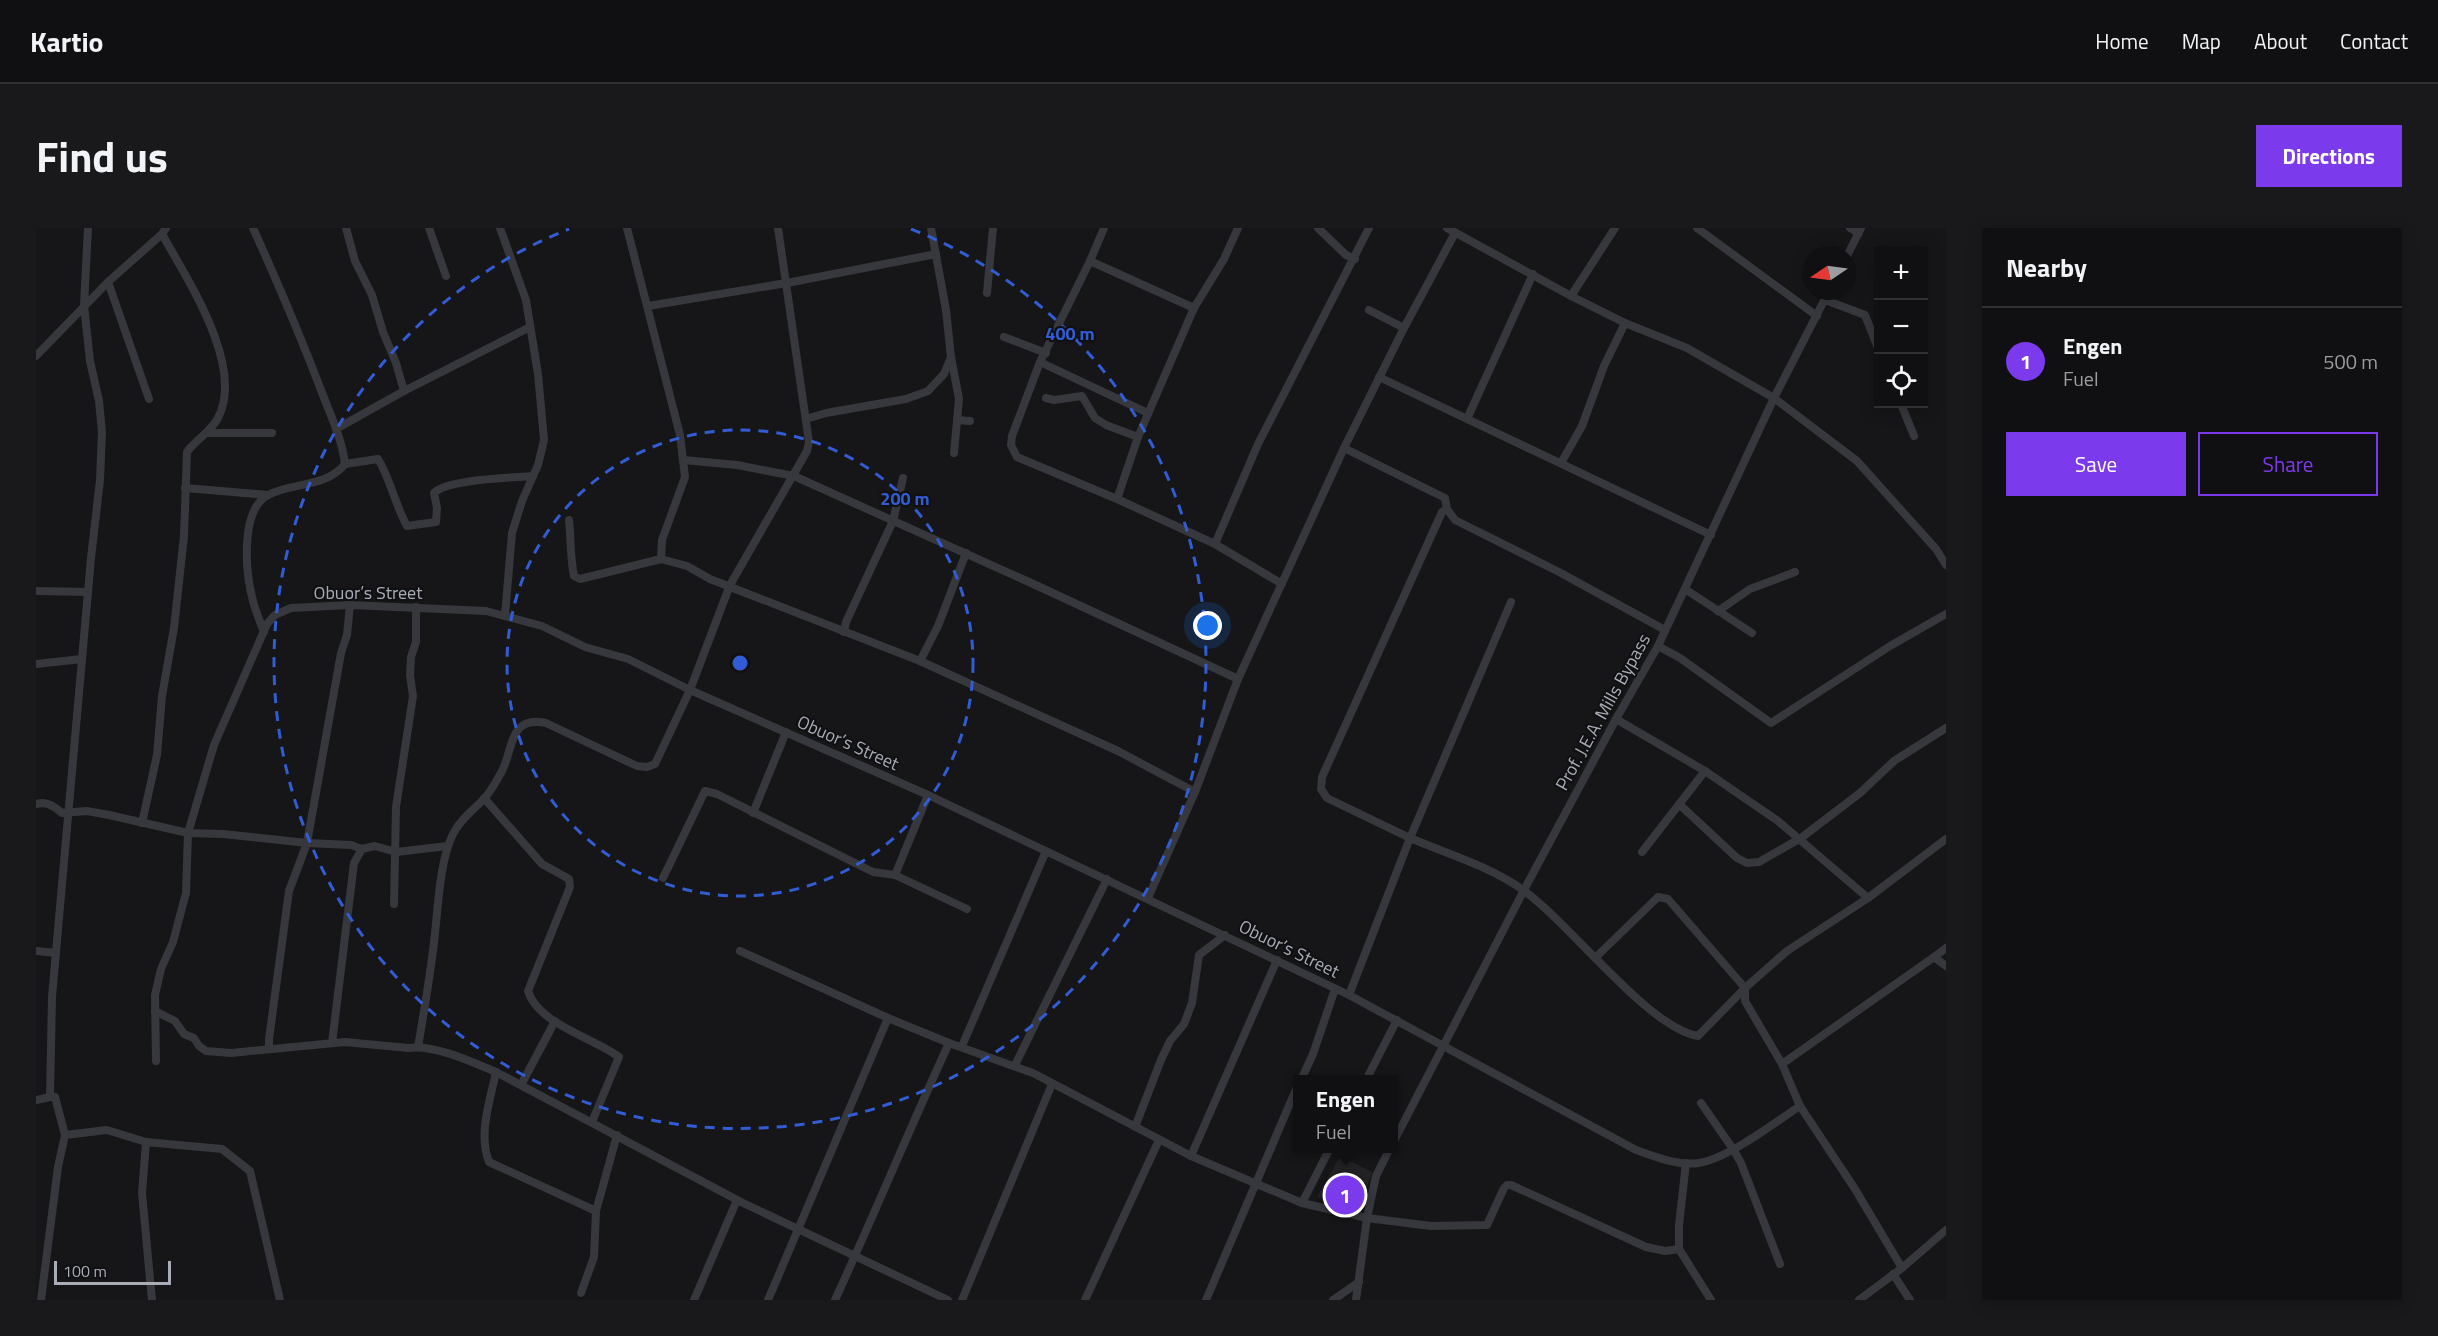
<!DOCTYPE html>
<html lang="en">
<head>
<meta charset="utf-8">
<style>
  body { margin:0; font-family:"Titillium Web",sans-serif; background:#19191b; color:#f1f3f6 }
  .controls { position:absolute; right:18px; top:18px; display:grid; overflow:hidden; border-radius:0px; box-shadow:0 3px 15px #0003 }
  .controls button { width:54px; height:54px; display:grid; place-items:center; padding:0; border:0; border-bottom:2px solid #303032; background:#101012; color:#f1f3f6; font:30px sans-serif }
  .compass { position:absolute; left:1766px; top:18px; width:54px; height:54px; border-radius:50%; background:#101012; box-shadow:0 3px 15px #0003; rotate:257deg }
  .scale { position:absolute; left:18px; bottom:15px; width:117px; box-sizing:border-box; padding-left:6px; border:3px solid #a8adb8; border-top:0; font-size:16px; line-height:21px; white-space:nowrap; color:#a8adb8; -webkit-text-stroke:4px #111113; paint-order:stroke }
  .you { position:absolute; left:1172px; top:398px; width:21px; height:21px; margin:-15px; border:4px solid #fff; border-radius:50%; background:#1a73e8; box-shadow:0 0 0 9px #1a73e833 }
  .badge { display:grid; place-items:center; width:39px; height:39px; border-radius:50%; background:#7c3aed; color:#fff; font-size:20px; font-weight:700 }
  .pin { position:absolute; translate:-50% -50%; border:3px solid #fff; box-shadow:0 2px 6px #0006 }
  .popup { position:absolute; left:1257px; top:847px; width:105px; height:78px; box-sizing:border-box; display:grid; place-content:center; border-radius:0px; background:#101012; filter:drop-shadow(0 2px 4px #0005); font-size:20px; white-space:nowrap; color:#9c9d9f }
  .popup b { font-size:22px; color:#f1f3f6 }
  .popup::after { content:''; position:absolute; left:50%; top:100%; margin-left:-12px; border:12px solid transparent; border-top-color:#101012 }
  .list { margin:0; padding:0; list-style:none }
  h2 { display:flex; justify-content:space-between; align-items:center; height:78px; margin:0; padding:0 24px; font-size:26px }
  h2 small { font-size:20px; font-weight:400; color:#9c9d9f }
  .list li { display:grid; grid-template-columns:39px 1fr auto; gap:18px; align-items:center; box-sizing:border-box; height:108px; padding:0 24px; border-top:2px solid #303032 }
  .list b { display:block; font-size:22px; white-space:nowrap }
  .list p { margin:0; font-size:20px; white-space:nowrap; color:#9c9d9f }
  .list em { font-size:20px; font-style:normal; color:#9c9d9f }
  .actions { display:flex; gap:12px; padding:18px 24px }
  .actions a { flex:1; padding:14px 0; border:2px solid #7c3aed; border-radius:0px; text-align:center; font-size:21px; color:#7c3aed }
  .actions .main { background:#7c3aed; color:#fff }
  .icon { flex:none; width:33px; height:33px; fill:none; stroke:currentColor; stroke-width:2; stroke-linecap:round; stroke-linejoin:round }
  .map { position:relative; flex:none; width:1910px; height:1072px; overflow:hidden; border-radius:0px }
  header { display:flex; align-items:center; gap:36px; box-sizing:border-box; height:84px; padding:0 30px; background:#101012; border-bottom:2px solid #303032 }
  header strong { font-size:28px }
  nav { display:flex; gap:33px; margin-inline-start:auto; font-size:21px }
  .intro { display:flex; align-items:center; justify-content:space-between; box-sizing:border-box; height:144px; padding:0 36px }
  h1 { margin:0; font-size:42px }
  .button { padding:15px 27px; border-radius:0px; background:#7c3aed; color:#fff; font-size:21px; font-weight:700 }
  main { display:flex; gap:36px; padding:0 36px }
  aside { flex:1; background:#101012; border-radius:0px; box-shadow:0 3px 15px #0003 }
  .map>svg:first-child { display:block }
  .built { fill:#222225 }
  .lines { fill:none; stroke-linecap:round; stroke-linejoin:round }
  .minor { stroke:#37383d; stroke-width:8 }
  .ring { fill:none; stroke:#325cd3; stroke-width:3; stroke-dasharray:10 8 }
  .labels { text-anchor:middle; stroke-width:4.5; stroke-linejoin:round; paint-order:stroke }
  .street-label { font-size:18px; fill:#a8adb8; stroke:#111113 }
  .centre { fill:#325cd3; stroke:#111113; stroke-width:3 }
  .ring-label { font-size:18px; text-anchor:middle; font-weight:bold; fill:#325cd3; stroke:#111113; stroke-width:4.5; stroke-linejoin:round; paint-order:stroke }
</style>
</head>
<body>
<header>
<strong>Kartio</strong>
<nav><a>Home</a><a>Map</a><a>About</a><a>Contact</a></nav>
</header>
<div class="intro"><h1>Find us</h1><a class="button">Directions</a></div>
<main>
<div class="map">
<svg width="1910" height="1072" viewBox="0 0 1910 1072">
  <rect width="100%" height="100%" fill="#161618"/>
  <path class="built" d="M1304,928L1336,944L1322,985L1281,969Z"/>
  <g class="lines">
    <g class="minor">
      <path d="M217,0C241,53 264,107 285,162C294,186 306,210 309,236C290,260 256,254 232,267C203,283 210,347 217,373C220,384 224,394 228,404"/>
      <path d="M310,0L319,33L336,67L347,104L360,135L368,163"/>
      <path d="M393,0L410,48"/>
      <path d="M464,0L490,72L502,146L508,212L502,237L486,273L476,305L469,387"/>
      <path d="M591,0L644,207L649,249L626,312L625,331L651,338L674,351L884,433L1082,523L1159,564"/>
      <path d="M1068,0L1054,33L1004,134L976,208L975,217L981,229L1081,271L1179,316L1246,356"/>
      <path d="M1282,0L1310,27L1319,31"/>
      <path d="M1411,0L1535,68L1589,95L1651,120L1738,170L1821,233L1900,321L1910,337"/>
      <path d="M1661,0L1781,88"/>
      <path d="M1814,0L1823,5"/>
      <path d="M1811,28L1825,0"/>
      <path d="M1054,33L1158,80"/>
      <path d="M72,54L113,171"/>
      <path d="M951,65L957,0"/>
      <path d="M1535,68L1579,0"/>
      <path d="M1789,72L1829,87L1842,120"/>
      <path d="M612,78L751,55L900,26"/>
      <path d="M1333,82L1368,100"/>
      <path d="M968,109L1010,125"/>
      <path d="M0,128L72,54L126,6L130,0"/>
      <path d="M915,129L923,171L918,225"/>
      <path d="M1004,134L1112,185"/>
      <path d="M1343,149L1675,307"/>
      <path d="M1010,170L1018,172L1046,168L1059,190L1070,197L1102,209"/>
      <path d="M1865,176L1878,208"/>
      <path d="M770,191L790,185L870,171L892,163L908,146L915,129L910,82L895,0"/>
      <path d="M1431,191L1497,46"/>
      <path d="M921,192L934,193"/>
      <path d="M300,201L368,163L494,99"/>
      <path d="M172,205H236"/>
      <path d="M1308,220L1409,270L1411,281"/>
      <path d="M647,232L701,237L758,248L993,354L1202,451"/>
      <path d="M1525,235L1546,198L1568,138L1589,95"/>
      <path d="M309,236L342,231C355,252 359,277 371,298L400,294L401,280L398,265C411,251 476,250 497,248"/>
      <path d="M149,260L232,267"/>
      <path d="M1081,271L1102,209L1158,80L1188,31L1202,0"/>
      <path d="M533,292C535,310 534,329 538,348L544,351L625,331"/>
      <path d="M1179,316L1222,216L1333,0"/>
      <path d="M1649,361L1716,405"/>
      <path d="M0,363L52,364"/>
      <path d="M1475,374L1374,610L1291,570L1285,561L1286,549L1406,284L1411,281L1419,292L1523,344L1629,402"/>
      <path d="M1682,383L1714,361L1759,344"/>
      <path d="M808,404L810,394L857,293L867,250"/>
      <path d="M1622,418L1644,430L1735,495L1854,418L1910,386"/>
      <path d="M884,433L902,398L930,325"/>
      <path d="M0,436L46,431"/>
      <path d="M1580,491L1669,543L1742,593L1832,670"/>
      <path d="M448,570L506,636L533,651L534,659L492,763C502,796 558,810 583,829L556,894"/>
      <path d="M0,576C10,573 18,578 26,585L51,583L73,587L152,605L187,606L271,615L315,617L326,621"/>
      <path d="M1643,576L1701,630L1711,635L1723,634L1765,610L1824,565L1858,533L1910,500"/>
      <path d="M717,585L750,504"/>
      <path d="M106,595L121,527L126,468L138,400L148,308L151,224C160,211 174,205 182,190C209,138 152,53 126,6"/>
      <path d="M1606,624L1669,543"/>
      <path d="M859,647L892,567"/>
      <path d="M627,650L669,563L681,566L837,644L859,647L931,681"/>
      <path d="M1112,670L1159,564L1202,451L1308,220L1368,100L1419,5"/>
      <path d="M358,676L360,579L377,468L374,447L375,429L380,414V379"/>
      <path d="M0,723L20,725"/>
      <path d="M704,723L852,790L913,815L997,845L1155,928L1266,975L1331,990L1395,998L1451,997L1468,960L1471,957H1475L1610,1019L1629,1023L1643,1021"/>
      <path d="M1560,729L1622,669L1632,671L1709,760V773L1746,836L1764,878L1819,961L1866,1040"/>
      <path d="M1898,729L1910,720"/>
      <path d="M1313,767L1374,610C1412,626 1453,638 1487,662C1533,694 1612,800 1662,808L1709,760L1751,723L1832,670L1910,611"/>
      <path d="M119,783L139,793L148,806L158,810L163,818L170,823L195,825L309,814L372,820C398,816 436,834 460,844L707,975L912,1072"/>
      <path d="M296,815L318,635L326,621L339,618L360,624L412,618"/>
      <path d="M926,818L1010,623"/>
      <path d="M382,819C388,784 394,749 398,714C402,683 403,634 417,606C424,592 436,583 447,572C454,565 460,554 465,545C478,522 472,487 510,495L601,538L611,539L619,536L654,462L694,357L771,223L773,214L742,0"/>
      <path d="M233,820V811L253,663L271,615L305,425L311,407L314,377"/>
      <path d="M120,833L119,767L125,741L137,714L150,665L152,605L178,517L231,396L239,387L255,380L314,377L450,383L506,398L549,419L592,431L654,462L892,567L1313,767L1600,922C1620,929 1641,938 1663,935C1693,930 1738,895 1764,878"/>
      <path d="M1746,836L1898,729L1910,738"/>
      <path d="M979,837L1071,651"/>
      <path d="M460,844C454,873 442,905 453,934L560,983"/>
      <path d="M1265,852L1277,826L1299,761"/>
      <path d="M1330,852L1361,792"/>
      <path d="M485,857L519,793"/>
      <path d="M0,872L14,869L16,769L55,330L64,252L66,204L63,173L54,133L48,77L52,0"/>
      <path d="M1665,875L1697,921L1705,935L1744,1036"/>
      <path d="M1099,899L1125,832L1134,813L1148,796L1156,775L1163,727L1189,707"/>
      <path d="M29,907L71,902L110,914L186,921L214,943L244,1072"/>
      <path d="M110,914L106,965L116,1072"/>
      <path d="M1357,915L1488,662L1580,491L1622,418L1738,170L1793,63"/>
      <path d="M1155,928L1241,732"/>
      <path d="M1650,935L1643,997V1021L1675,1072"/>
      <path d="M1266,975L1294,920"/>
      <path d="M1857,1046L1874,1072"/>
      <path d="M545,1065L558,1029L560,983L581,907"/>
      <path d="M5,1072L22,939L29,907L19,869H14"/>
      <path d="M658,1072L701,972"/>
      <path d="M732,1072L852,790"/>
      <path d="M799,1072C838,987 874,900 913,815"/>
      <path d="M926,1072L1016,856"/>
      <path d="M1049,1072L1123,912"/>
      <path d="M1170,1072L1261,859"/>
      <path d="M1297,1072L1323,1054"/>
      <path d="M1320,1072L1331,990L1340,948L1354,920"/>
      <path d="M1823,1072L1866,1040L1910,1002"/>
    </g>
  </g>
  <g class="ring">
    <circle cx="704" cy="435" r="233"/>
    <path d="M875 1A466 466 0 1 1 533 1"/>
  </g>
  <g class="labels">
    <g class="street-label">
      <text x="332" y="371">Obuor’s Street</text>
      <text transform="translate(1567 484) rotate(-61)" y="6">Prof. J.E.A. Mills Bypass</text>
      <text transform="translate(812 515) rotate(24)" y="6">Obuor’s Street</text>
      <text transform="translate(1253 721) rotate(26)" y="6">Obuor’s Street</text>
    </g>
  </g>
  <circle cx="704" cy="435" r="9" class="centre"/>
  <g class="ring-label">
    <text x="1034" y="112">400 m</text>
    <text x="869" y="277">200 m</text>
  </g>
</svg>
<div class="controls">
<button>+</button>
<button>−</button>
<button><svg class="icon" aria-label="locate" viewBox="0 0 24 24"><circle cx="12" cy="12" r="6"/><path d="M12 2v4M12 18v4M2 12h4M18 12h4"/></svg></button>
</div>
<svg class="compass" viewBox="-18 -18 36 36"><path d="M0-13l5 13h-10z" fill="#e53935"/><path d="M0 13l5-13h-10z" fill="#9c9d9f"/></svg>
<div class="scale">100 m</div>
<div class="you"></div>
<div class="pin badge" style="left:1309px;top:967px">1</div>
<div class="popup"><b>Engen</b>Fuel</div>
</div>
<aside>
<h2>Nearby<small></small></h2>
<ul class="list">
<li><span class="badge">1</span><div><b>Engen</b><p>Fuel</p></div><em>500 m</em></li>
</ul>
<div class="actions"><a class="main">Save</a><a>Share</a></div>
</aside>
</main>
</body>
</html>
